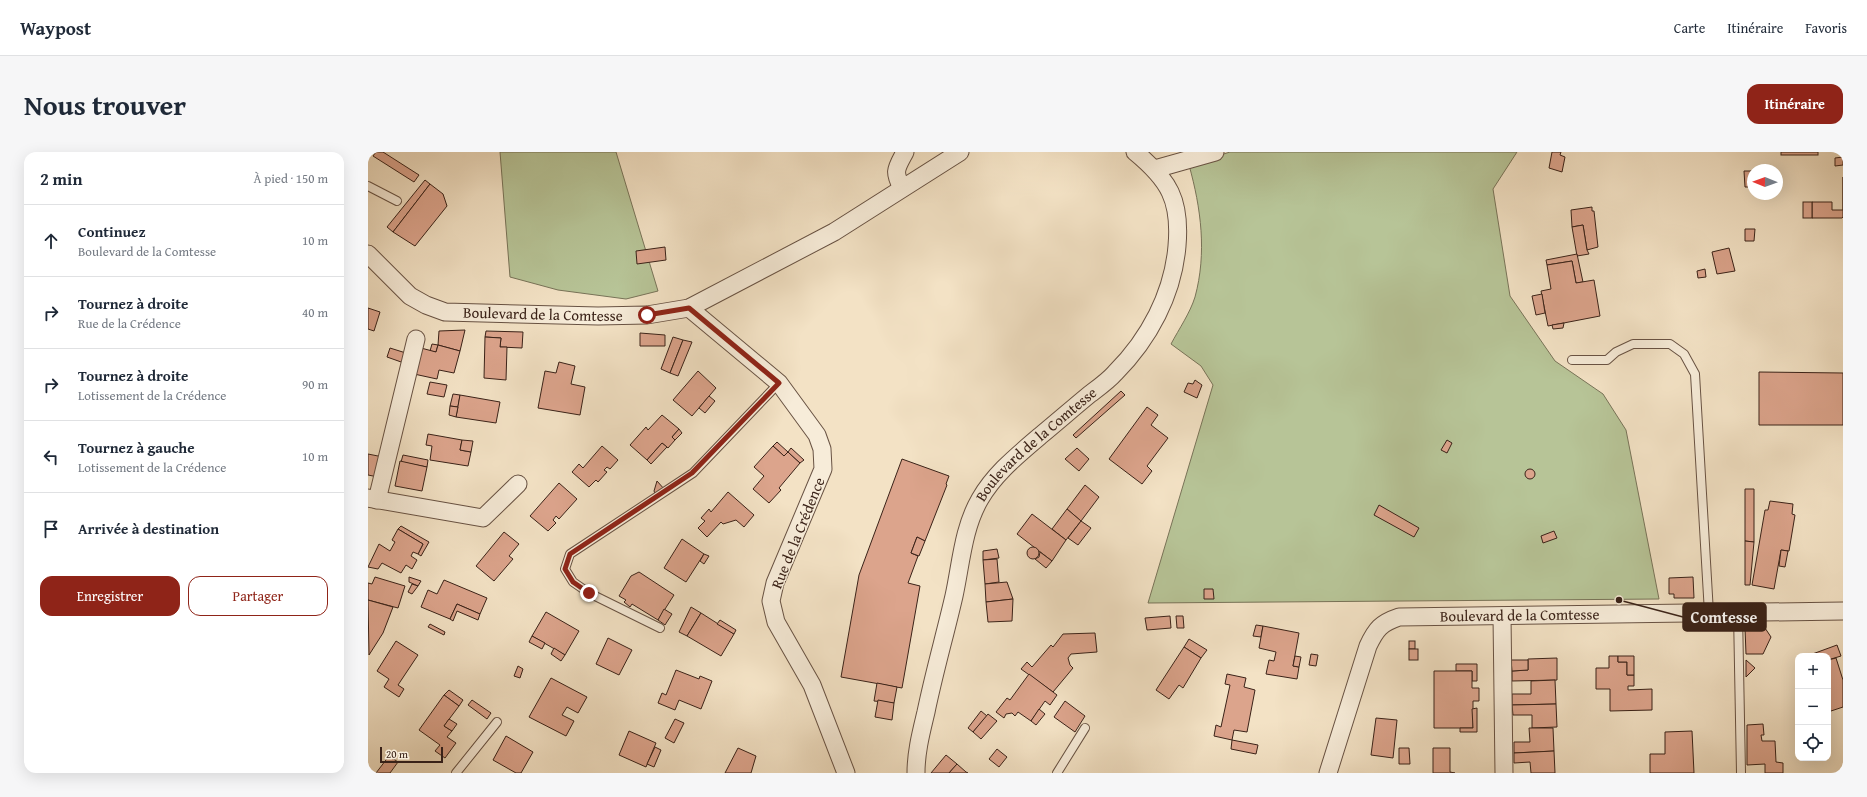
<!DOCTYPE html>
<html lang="fr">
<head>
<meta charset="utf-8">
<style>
  body { margin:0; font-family:"Gentium Book Plus",serif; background:#f6f6f7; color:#1f2937 }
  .controls { position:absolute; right:12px; bottom:12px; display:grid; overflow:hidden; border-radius:8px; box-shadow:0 4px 16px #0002 }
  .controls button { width:36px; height:36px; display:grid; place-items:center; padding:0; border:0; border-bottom:1px solid #e0e1e3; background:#fff; color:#1f2937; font:20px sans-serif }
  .compass { position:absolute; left:1379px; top:12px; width:36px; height:36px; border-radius:50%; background:#fff; box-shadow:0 4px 16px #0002; rotate:271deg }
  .scale { position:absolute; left:12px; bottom:10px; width:63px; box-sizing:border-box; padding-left:4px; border:2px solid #3a2218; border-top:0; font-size:11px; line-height:14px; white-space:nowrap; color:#3a2218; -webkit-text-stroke:3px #f7ecd9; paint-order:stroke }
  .stop { position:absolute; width:12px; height:12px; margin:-9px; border:3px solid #8f2418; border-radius:50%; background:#fff }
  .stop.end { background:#8f2418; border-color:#fff; box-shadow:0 1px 4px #0008 }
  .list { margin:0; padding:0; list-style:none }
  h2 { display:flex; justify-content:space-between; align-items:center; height:52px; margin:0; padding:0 16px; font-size:17px }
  h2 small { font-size:13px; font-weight:400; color:#747a83 }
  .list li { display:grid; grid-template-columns:26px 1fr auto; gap:12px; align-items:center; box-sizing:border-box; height:72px; padding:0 16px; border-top:1px solid #e0e1e3 }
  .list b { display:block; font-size:15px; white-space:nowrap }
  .list p { margin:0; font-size:13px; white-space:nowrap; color:#747a83 }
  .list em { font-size:13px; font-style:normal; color:#747a83 }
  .actions { display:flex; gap:8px; padding:12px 16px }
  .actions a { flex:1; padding:9px 0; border:1px solid #8f2418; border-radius:12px; text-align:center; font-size:14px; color:#8f2418 }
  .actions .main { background:#8f2418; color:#fff }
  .icon { flex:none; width:22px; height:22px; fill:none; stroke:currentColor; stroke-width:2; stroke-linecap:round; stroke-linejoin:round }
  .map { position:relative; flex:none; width:1475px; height:621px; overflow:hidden; border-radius:12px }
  header { display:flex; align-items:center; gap:24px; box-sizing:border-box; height:56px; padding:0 20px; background:#fff; border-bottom:1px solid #e0e1e3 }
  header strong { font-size:19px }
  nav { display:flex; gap:22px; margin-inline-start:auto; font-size:14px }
  .intro { display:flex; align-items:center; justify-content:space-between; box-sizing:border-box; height:96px; padding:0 24px }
  h1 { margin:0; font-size:28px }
  .button { padding:10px 18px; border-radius:12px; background:#8f2418; color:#fff; font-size:14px; font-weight:700 }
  main { display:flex; gap:24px; padding:0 24px }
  aside { flex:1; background:#fff; border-radius:12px; box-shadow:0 4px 16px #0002 }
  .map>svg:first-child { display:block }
  .green { fill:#b7c497; stroke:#787358 }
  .building { fill:#dca48c; stroke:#3a2218 }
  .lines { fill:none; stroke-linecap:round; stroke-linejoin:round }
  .lane-casing { stroke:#685243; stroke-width:10 }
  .street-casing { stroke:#685243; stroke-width:19 }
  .lane { stroke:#f7ecd9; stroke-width:8 }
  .street { stroke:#f7ecd9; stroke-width:17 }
  .route { stroke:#8f2418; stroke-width:5 }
  .labels { text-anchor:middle; stroke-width:3; stroke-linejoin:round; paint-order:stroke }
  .street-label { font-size:15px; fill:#3a2218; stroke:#f7ecd9 }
  .leader { fill:none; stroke:#3a2218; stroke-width:1.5 }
  .callout-dot { fill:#3a2218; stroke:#f7ecd9; stroke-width:1.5 }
  .callout { fill:#3a2218; stroke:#3a2218; stroke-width:1.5 }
  .callout-label { font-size:16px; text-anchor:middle; font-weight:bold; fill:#fff }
</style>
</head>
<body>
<header>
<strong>Waypost</strong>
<nav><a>Carte</a><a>Itinéraire</a><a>Favoris</a></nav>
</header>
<div class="intro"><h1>Nous trouver</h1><a class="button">Itinéraire</a></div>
<main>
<aside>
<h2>2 min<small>À pied · 150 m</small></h2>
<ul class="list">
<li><svg class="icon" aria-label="ahead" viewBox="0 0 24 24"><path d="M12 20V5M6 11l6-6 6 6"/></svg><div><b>Continuez</b><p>Boulevard de la Comtesse</p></div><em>10 m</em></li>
<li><svg class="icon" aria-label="right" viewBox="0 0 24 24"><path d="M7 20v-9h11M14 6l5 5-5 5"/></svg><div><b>Tournez à droite</b><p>Rue de la Crédence</p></div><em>40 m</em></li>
<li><svg class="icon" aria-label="right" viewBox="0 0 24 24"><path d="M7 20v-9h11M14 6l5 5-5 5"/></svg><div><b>Tournez à droite</b><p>Lotissement de la Crédence</p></div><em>90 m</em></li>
<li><svg class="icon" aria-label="left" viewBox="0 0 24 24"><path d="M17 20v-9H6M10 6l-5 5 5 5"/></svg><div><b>Tournez à gauche</b><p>Lotissement de la Crédence</p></div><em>10 m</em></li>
<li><svg class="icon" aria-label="arrive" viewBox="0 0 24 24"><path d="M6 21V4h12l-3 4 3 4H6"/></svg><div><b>Arrivée à destination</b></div></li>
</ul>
<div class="actions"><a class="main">Enregistrer</a><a>Partager</a></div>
</aside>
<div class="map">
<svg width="1475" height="621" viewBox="0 0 1475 621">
  <rect width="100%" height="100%" fill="#f3e2c5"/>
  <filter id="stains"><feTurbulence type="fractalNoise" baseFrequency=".005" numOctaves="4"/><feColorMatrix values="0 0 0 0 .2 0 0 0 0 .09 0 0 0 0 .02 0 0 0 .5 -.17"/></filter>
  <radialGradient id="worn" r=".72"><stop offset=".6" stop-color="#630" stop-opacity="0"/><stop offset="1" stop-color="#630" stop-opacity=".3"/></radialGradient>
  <g class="green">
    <path d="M132,0H248L290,139L258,147L190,138L142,125Z"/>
    <path d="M862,0H1149L1125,37L1142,144L1187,209L1235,242L1258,278L1291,447L780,451L845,233L833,214L803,192C811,177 822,161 827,145C839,101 833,56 821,13Z"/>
  </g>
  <g class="building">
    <path d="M8,0H15L51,23L46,30L5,4Z"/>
    <path d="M1184,0H1193L1192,3L1197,5L1194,20L1181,16Z"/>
    <rect x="1413" y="0" width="37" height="3"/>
    <path d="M1475,5V13L1467,14V6Z"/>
    <path d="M1376,19H1385V35H1377Z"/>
    <path d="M1475,25V65L1474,66H1444V50H1464V58H1475Z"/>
    <path d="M57,28L62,32L25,80L19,75Z"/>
    <path d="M62,32L75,42L79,54L47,94L25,80Z"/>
    <rect x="1435" y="50" width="9" height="16"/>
    <path d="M1224,55V59H1226L1230,95L1219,98L1215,73L1204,75L1203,58Z"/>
    <path d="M1215,73L1219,98L1221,102L1209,104L1204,75Z"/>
    <path d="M1377,77H1387L1386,89H1377Z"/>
    <path d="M297,95L298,108L269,112L268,99Z"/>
    <path d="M1361,96L1367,119L1349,122L1344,100Z"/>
    <path d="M1209,102L1215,130L1208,131L1204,109L1179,113L1178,108Z"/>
    <path d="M1204,109L1208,131L1226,128L1232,164L1180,174L1173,139L1183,137L1179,113Z"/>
    <path d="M1337,117L1338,125L1330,126L1329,119Z"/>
    <path d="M1174,142L1177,161L1168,163L1164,144Z"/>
    <path d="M0,156L12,160L6,179L0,177Z"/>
    <path d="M1196,171L1195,176L1185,177L1184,173Z"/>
    <path d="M97,178L92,199L70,193L71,179Z"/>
    <path d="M118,179L155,180L154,196L132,195L133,186L117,185Z"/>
    <path d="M272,181L297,183V194H272Z"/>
    <path d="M117,185L133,186L132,195H139L138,228L116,226Z"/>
    <path d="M305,185L315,188L302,221L293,217Z"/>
    <path d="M315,188L324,190L310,224L302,221Z"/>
    <path d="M64,192L70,193L68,200L62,199Z"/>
    <path d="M70,193L92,199L86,221L71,218L69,227L46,222L53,196L68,200Z"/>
    <path d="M22,196L41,202L36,211L19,205Z"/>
    <path d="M191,210L207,214L203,232L217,235L212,263L170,256L177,219L188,221Z"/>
    <path d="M330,219L348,236L324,264L305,248Z"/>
    <path d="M1391,220L1475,221V273H1391Z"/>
    <path d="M827,228L834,233L829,246L816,240L820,231L825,232Z"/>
    <path d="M62,230L79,233L76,245L59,242Z"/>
    <path d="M753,239L757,243L708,286L705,283Z"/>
    <path d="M85,242L92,243L90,255L82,254Z"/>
    <path d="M92,243L132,250L128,271L88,265Z"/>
    <path d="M341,244L347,249L337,261L331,256Z"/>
    <path d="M82,254L90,255L88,265L81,263Z"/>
    <path d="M779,255L790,263L783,273L800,286L779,314L784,319L774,332L741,307Z"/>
    <path d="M294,263L311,277L304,285L307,288L300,296L294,291L279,308L262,293L278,275L280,278Z"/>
    <path d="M311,277L314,281L307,288L304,285Z"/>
    <path d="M60,282L94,288L92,298L103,300L100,314L62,308L64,294L58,293Z"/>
    <path d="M94,288L105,289L103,300L92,298Z"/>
    <path d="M1079,288L1084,291L1079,301L1073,298Z"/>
    <path d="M409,290L420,300L416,304L405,294Z"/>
    <path d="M294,291L299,295L283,312L279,308Z"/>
    <path d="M234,294L250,308L242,317L239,315L236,318L239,320L230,330L228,328L221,335L204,320L211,312L215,316Z"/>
    <path d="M405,294L416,304L420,300L432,311L411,336L413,338L401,351L385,337L396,324L386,315Z"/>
    <path d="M423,296L436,308L432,311L420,300Z"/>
    <path d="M709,296L721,307L711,319L697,307Z"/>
    <path d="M0,302L15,305L10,325L0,323Z"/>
    <path d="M35,303L60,308L59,315L33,310Z"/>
    <path d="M534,307L581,324L578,332L579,333L557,389L549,385L543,401L550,404L540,431L552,434L534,536L473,525L491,423Z"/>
    <path d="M32,309L59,315L54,339L27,334Z"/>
    <circle cx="1162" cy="322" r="5"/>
    <path d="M289,329L297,338L288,344L286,339Z"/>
    <path d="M191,331L209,347L191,367L188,364L185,368L188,371L180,379L162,364Z"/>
    <path d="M717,333L731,345L713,369L699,357Z"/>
    <path d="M1377,337H1386V390L1377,389Z"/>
    <path d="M360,340L386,363L376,375L368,368L355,372L353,370L339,385L330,376L337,369L333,366L341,357L343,360Z"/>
    <path d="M1402,349L1425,352L1424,362L1427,363L1421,399L1413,398L1406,437L1384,433L1397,358H1400Z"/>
    <path d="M1011,353L1051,376L1046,385L1006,363Z"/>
    <path d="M699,357L713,369L698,388L684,377Z"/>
    <path d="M664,362L698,388L684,409L649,382Z"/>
    <path d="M713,369L723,376L710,393L700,386Z"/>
    <path d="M33,374L61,390L53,404L50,402L55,392L30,377Z"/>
    <path d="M30,377L55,392L50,402L45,400L43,404L49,408L44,417L38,413L33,421L14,411L10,417L0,415L11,392L22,399L27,390L24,388Z"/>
    <path d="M1186,379L1189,386L1175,391L1173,384Z"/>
    <path d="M136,380L151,392L141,404L145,407L126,429L108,414Z"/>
    <path d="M549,385L557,389L551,404L543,401Z"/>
    <path d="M314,387L336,402L318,430L296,416Z"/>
    <path d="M1377,389L1386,390L1382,433H1377Z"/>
    <circle cx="665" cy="401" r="6"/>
    <path d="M629,397L631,406L615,408V399Z"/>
    <path d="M1413,398L1420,399L1417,415L1411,414Z"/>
    <path d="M672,400L684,409L678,416L667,407L671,405Z"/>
    <path d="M336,402L341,404L336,412L332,409Z"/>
    <path d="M629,407L631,430L617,432L615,408Z"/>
    <path d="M271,420L306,443L290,468L264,452L262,455L256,450L258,448L251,444L263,424Z"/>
    <path d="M7,425L37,434L30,456L0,448V431L4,432Z"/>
    <path d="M41,425L53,429L50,434L41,430Z"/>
    <path d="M1325,425L1326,446H1306V442H1301V426Z"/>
    <path d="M76,428L119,446L112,462L89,452L82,467L53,455L60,438L69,442Z"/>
    <path d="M639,430L645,447L618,450L617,432Z"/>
    <path d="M44,432L50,434L44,442L40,440Z"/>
    <path d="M836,437H845L846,447H836Z"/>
    <path d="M645,447L644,469L620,470L618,450Z"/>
    <path d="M0,448L25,455L15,481L1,503Z"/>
    <path d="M89,452L112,462L110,468L89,459L85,469L82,467Z"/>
    <path d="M323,455L333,461L319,484L311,480Z"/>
    <path d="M296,457L304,462L297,473L290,468Z"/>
    <path d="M178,460L211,479L197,503L164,484Z"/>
    <path d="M333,461L366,482L353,504L319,484Z"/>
    <path d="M802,464L803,476L779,478L777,466Z"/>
    <path d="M808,464H815L816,476H809Z"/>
    <path d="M352,468L368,478L366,482L349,472Z"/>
    <path d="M62,472L77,480L76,483L60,475Z"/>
    <path d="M888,473L895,474L893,485L885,484Z"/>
    <path d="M895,474L931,481L925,514L931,515L929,527L898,522L901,508L906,509L908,500L891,496Z"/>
    <path d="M1377,476H1397L1403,485L1395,502H1378Z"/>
    <path d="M727,481L729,500L703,502L700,506L702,513L705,516L685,540L653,517L659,510L664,515L683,493L685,495L695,482Z"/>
    <path d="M164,484L177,491L174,497L161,490Z"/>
    <path d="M240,486L264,498L251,523L228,512Z"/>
    <path d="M821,487L839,498L833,506L816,495Z"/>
    <path d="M28,489L50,503L30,533L36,537L31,545L16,535L21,527L9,519Z"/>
    <rect x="1041" y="489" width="6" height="8"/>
    <path d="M1469,493L1473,504L1460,508V504H1439Z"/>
    <path d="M816,495L833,506L815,536L811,533L801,547L788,538Z"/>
    <path d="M186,496L197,503L193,509L183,502Z"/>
    <rect x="1041" y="497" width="9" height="11"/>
    <path d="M943,502L950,503L948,514L941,513Z"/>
    <path d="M927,504L933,505L931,515L925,514Z"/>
    <path d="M1241,504H1250V510H1259V523H1266V534H1260V538L1284,537V558L1242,559V537H1228V516H1241Z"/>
    <path d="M1250,504H1266V523H1259V510H1250Z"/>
    <path d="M1189,506V528L1144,529V519L1160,518V507Z"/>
    <path d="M1468,506L1475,528V555L1460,560V508Z"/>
    <path d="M1143,508H1160V518L1144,519Z"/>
    <path d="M1378,508L1387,516L1378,525Z"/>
    <path d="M1088,512H1109V529H1104V519H1088Z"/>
    <path d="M150,514L155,517L152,526L146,524Z"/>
    <path d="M308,518L331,527L332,524L344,529L333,557L311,548L307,558L290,551L294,541L298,543Z"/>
    <path d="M1066,519H1104V536H1111V549H1105V576H1066Z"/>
    <path d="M661,522L689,543L682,553L677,549L663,569L650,560L647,564L644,561L638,562L636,566L628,560L639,546L642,548Z"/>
    <path d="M859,522L878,526L876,535L887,538L879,580L866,578L864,588L846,584L848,573L853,575L862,533L857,532Z"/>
    <path d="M183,526L219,545L210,561L199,555L194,563L206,569L198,584L161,565Z"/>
    <path d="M1187,528L1188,552L1144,553V542H1163V529Z"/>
    <path d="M509,531L529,535L526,551L506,549Z"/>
    <path d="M81,538L95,548L91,554L76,543Z"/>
    <path d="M76,543L91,554L76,574L84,579L79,585L88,591L77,606L67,599L72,593L51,578Z"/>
    <path d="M104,548L123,561L119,567L100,553Z"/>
    <path d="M510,548L526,551L524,568L507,565Z"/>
    <path d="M697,549L717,564L707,580L686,565Z"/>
    <path d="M1188,552L1189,575L1164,576V563H1145L1144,553Z"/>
    <path d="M1109,556V580H1092V576H1105L1104,557Z"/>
    <path d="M671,557L677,562L668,573L663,569Z"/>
    <path d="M613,559L619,564L605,580L600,576Z"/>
    <path d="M620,562L629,569L613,587L605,580Z"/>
    <path d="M1008,566L1029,568L1025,606L1003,603Z"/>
    <path d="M81,567L89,572L84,579L76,574Z"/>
    <path d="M307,567L316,571L306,591L297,586Z"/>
    <path d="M1395,572L1396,583H1393L1394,589H1407L1408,610L1415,611V621H1397V612L1379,613V573Z"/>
    <path d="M1161,576H1185L1186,599L1146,601V590H1162Z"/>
    <path d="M261,579L288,591L278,615L251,603Z"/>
    <path d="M1324,579L1326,621H1282V602H1297V580Z"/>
    <path d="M138,584L165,600L153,621H148L125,608Z"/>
    <path d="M864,588L890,593L888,602L863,597Z"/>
    <path d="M287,595L293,598L286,615L279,612Z"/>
    <path d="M370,596L388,604L383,621H357Z"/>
    <path d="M1031,596H1041L1042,612H1031Z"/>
    <path d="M1065,596H1082V620L1087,621H1065Z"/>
    <path d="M629,597L639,605L631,615L621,607Z"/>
    <path d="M1186,599L1187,621H1163L1162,610L1146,611V601Z"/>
    <path d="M578,603L589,612L581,621H563Z"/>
    <path d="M21,604L30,610L22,621H8Z"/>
    <path d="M589,612L598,620L600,621H581Z"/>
  </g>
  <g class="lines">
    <g class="lane-casing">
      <g id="lane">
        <path d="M0,34L29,49"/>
        <path d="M1204,208H1239L1248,200L1265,192H1302L1316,202L1327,222L1341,461"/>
        <path d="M1370,461L1373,621"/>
        <path d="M292,476L221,441L205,430L197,417L202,402L325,321L411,231"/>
        <path d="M88,621L129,570"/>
        <path d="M689,621L717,576"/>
      </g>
    </g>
    <g class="street-casing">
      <g id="street">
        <path d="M787,17L847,0"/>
        <path d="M534,36C525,19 528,17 537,0"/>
        <path id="s1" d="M0,102L42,144L58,153L77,160L230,164L279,163L321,156L466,80L592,0"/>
        <path d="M321,156L411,231L449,283L454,297L455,317L407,431L403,449L408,470L444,533L478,621"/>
        <path d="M0,346L115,366L150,332"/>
        <path d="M9,348L48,187"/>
        <path d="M1134,464L1136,621"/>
        <path id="s2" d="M548,621C548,600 553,581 558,560C566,521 577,483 586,444C593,412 595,376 612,347C627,321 650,303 672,284C689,270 705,256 722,242C730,236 740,229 747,221C781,187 805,142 809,94C813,48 801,28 767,0"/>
        <path id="s3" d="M960,621L1000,494C1008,477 1013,471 1031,465L1475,459"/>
      </g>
    </g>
    <use href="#lane" class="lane"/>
    <use href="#street" class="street"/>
  </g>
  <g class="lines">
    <path class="route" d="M221,441L205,430L197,417L202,402L324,321L411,231L321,156L279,163"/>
  </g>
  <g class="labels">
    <g class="street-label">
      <text dy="5" stroke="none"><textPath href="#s1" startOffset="196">Boulevard de la Comtesse</textPath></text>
      <text dy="5" stroke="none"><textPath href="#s2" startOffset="361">Boulevard de la Comtesse</textPath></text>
      <text transform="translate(430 381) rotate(-68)" y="5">Rue de la Crédence</text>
      <text dy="5" stroke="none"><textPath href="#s3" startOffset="298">Boulevard de la Comtesse</textPath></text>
    </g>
  </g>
  <path class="leader" d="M1251 448L1315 465"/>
  <circle class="callout-dot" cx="1251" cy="448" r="4"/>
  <rect class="callout" x="1315" y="451" width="83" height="28" rx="4"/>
  <g class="callout-label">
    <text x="1356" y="471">Comtesse</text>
  </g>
  <rect width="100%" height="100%" filter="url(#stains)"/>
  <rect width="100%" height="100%" fill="url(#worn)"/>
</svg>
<div class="controls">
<button>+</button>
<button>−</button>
<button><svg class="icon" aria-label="locate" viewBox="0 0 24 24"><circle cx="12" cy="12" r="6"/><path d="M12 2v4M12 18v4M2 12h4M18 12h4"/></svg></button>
</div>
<svg class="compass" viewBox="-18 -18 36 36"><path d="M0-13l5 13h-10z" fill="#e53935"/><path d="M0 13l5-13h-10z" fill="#747a83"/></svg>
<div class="scale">20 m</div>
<div class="stop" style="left:279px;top:163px"></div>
<div class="stop end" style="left:221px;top:441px"></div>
</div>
</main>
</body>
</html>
